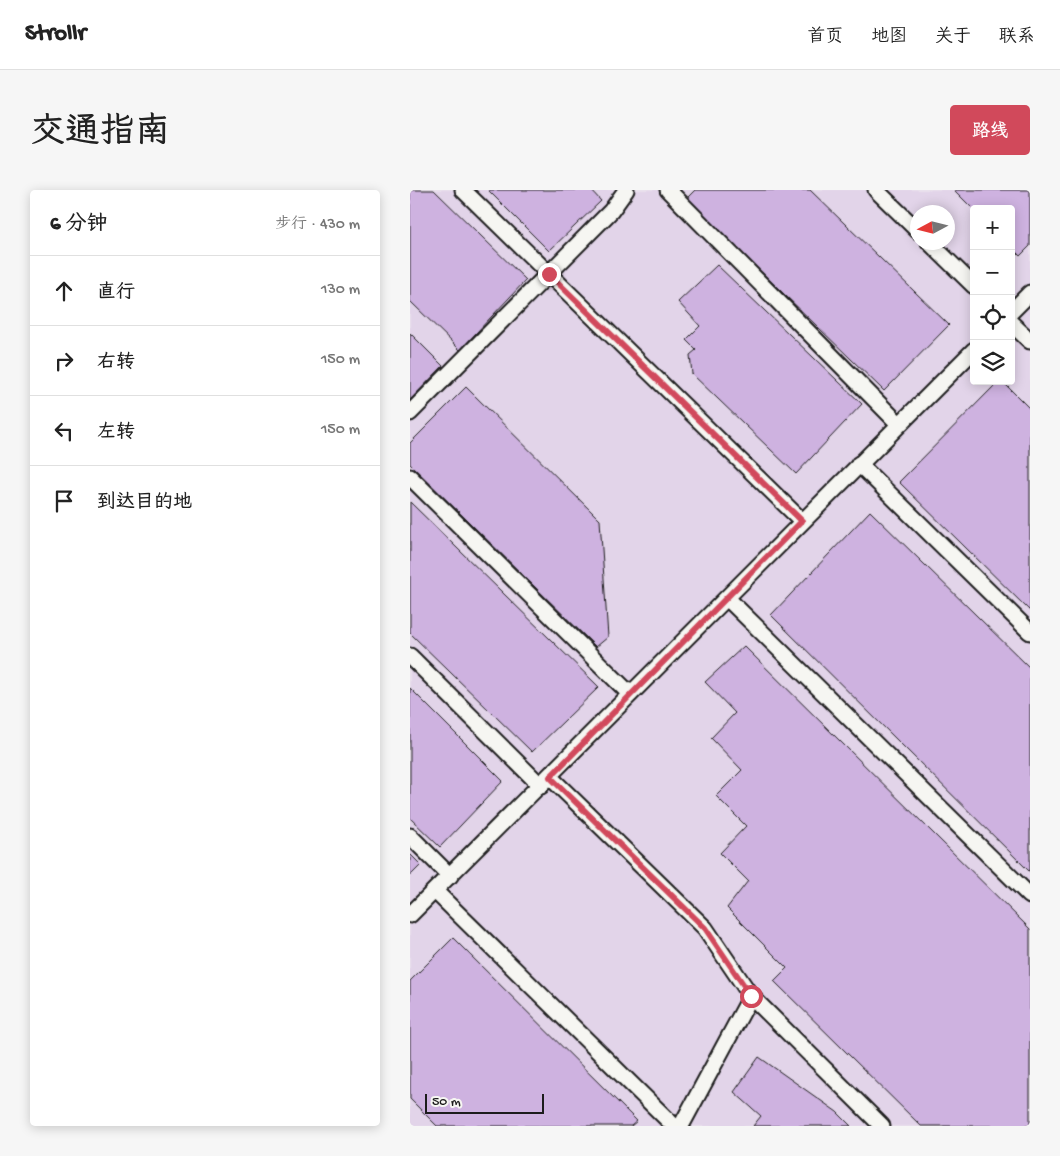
<!DOCTYPE html>
<html lang="zh">
<head>
<meta charset="utf-8">
<style>
  body { margin:0; font-family:"Gochi Hand","LXGW WenKai TC",sans-serif; background:#f6f6f6; color:#222 }
  .controls { position:absolute; right:15px; top:15px; display:grid; overflow:hidden; border-radius:5px; box-shadow:0 2px 12px #0003 }
  .controls button { width:45px; height:45px; display:grid; place-items:center; padding:0; border:0; border-bottom:1px solid #e0e0e0; background:#fff; color:#222; font:25px sans-serif }
  .compass { position:absolute; left:500px; top:15px; width:45px; height:45px; border-radius:50%; background:#fff; box-shadow:0 2px 12px #0003; rotate:263deg }
  .scale { position:absolute; left:15px; bottom:12px; width:119px; box-sizing:border-box; padding-left:5px; border:2px solid #1c1c1c; border-top:0; font-size:14px; line-height:18px; white-space:nowrap; color:#1c1c1c; -webkit-text-stroke:4px #f6f6f2; paint-order:stroke }
  .stop { position:absolute; width:15px; height:15px; margin:-11px; border:4px solid #d1495b; border-radius:50%; background:#fff }
  .stop.end { background:#d1495b; border-color:#fff; box-shadow:0 1px 5px #0008 }
  .list { margin:0; padding:0; list-style:none }
  h2 { display:flex; justify-content:space-between; align-items:center; height:65px; margin:0; padding:0 20px; font-size:21px }
  h2 small { font-size:16px; font-weight:400; color:#767676 }
  .list li { display:grid; grid-template-columns:32px 1fr auto; gap:15px; align-items:center; box-sizing:border-box; height:70px; padding:0 20px; border-top:1px solid #e0e0e0 }
  .list b { display:block; font-size:19px; white-space:nowrap }
  .list em { font-size:16px; font-style:normal; color:#767676 }
  .icon { flex:none; width:28px; height:28px; fill:none; stroke:currentColor; stroke-width:2; stroke-linecap:round; stroke-linejoin:round }
  .map { position:relative; flex:none; width:620px; height:936px; overflow:hidden; border-radius:5px }
  header { display:flex; align-items:center; gap:30px; box-sizing:border-box; height:70px; padding:0 25px; background:#fff; border-bottom:1px solid #e0e0e0 }
  header strong { font-size:24px }
  nav { display:flex; gap:28px; margin-inline-start:auto; font-size:18px }
  .intro { display:flex; align-items:center; justify-content:space-between; box-sizing:border-box; height:120px; padding:0 30px }
  h1 { margin:0; font-size:35px }
  .button { padding:12px 22px; border-radius:5px; background:#d1495b; color:#fff; font-size:18px; font-weight:700 }
  main { display:flex; gap:30px; padding:0 30px }
  aside { flex:1; background:#fff; border-radius:5px; box-shadow:0 2px 12px #0003 }
  .map>svg:first-child { display:block }
  .built { fill:#e2d4e9; fill-rule:evenodd }
  .building { fill:#ceb2e0; stroke:#1c1c1c }
  .lines { fill:none; stroke-linecap:round; stroke-linejoin:round }
  .minor-casing { stroke:#1c1c1c; stroke-width:19 }
  .minor { stroke:#f6f6f2; stroke-width:15 }
  .route { stroke:#d1495b; stroke-width:6 }
</style>
</head>
<body>
<header>
<strong>Strollr</strong>
<nav><a>首页</a><a>地图</a><a>关于</a><a>联系</a></nav>
</header>
<div class="intro"><h1>交通指南</h1><a class="button">路线</a></div>
<main>
<aside>
<h2>6 分钟<small>步行 · 430 m</small></h2>
<ul class="list">
<li><svg class="icon" aria-label="ahead" viewBox="0 0 24 24"><path d="M12 20V5M6 11l6-6 6 6"/></svg><div><b>直行</b></div><em>130 m</em></li>
<li><svg class="icon" aria-label="right" viewBox="0 0 24 24"><path d="M7 20v-9h11M14 6l5 5-5 5"/></svg><div><b>右转</b></div><em>150 m</em></li>
<li><svg class="icon" aria-label="left" viewBox="0 0 24 24"><path d="M17 20v-9H6M10 6l-5 5 5 5"/></svg><div><b>左转</b></div><em>150 m</em></li>
<li><svg class="icon" aria-label="arrive" viewBox="0 0 24 24"><path d="M6 21V4h12l-3 4 3 4H6"/></svg><div><b>到达目的地</b></div></li>
</ul>
</aside>
<div class="map">
<svg width="620" height="936" viewBox="0 0 620 936">
  <rect width="100%" height="100%" fill="#eae2ed"/>
  <filter id="ink" filterUnits="userSpaceOnUse"><feTurbulence type="fractalNoise" baseFrequency=".02" numOctaves="2"/><feDisplacementMap in="SourceGraphic" scale="10" xChannelSelector="R" yChannelSelector="G"/><feConvolveMatrix kernelMatrix="1 2 1 2 8 2 1 2 1" color-interpolation-filters="sRGB"/></filter>
  <g filter="url(#ink)">
    <path class="built" d="M0,0H620V936H0ZM564,19H601V191H564ZM508,22H538V52H508Z"/>
    <g class="building">
      <path d="M0,0H24L116,90L50,160L0,111Z"/>
      <path d="M78,0H181L191,11L139,61Z"/>
      <path d="M285,0H400L539,135L474,201L276,9Z"/>
      <path d="M544,0H620V56L610,66L601,57V19L564,20Z"/>
      <path d="M307,75L452,214L386,284L282,184L280,165L286,160L276,150L290,136L268,112Z"/>
      <path d="M0,143L33,176L0,210Z"/>
      <path d="M589,191H592L620,219V421L489,292Z"/>
      <path d="M56,197L190,330L198,447L186,457L0,274V253Z"/>
      <path d="M0,312L189,497L122,562L0,443Z"/>
      <path d="M460,321L620,478V682L361,425Z"/>
      <path d="M334,456L620,739V936H511L364,791L377,778L317,718L338,691L310,663L336,636L306,606L332,580L301,548L325,523L295,492Z"/>
      <path d="M0,498L93,591L30,657L0,628Z"/>
      <path d="M0,664L11,675L0,686Z"/>
      <path d="M43,748L227,931L221,936H27L0,909V791Z"/>
      <path d="M349,867L427,922L441,936H343L351,926L324,902Z"/>
    </g>
    <g class="lines">
      <g class="minor-casing">
        <g id="minor">
          <path d="M53,0L392,331"/>
          <path d="M258,0L489,234"/>
          <path d="M466,0L508,41"/>
          <path d="M519,52L564,96"/>
          <path d="M601,122L620,103"/>
          <path d="M601,133L620,151"/>
          <path d="M0,223L201,21L216,0"/>
          <path d="M449,274L620,442"/>
          <path d="M0,287L220,504"/>
          <path d="M317,408L620,706"/>
          <path d="M0,466L131,596"/>
          <path d="M140,587L295,738L341,806L472,936"/>
          <path d="M0,646L40,686"/>
          <path d="M25,701L264,936"/>
          <path d="M0,725L564,160"/>
          <path d="M271,936L341,806"/>
        </g>
      </g>
      <use href="#minor" class="minor"/>
    </g>
  </g>
  <g class="lines" filter="url(#ink)">
    <path class="route" d="M139,84L392,331L140,587L295,738L341,806"/>
  </g>
</svg>
<div class="controls">
<button>+</button>
<button>−</button>
<button><svg class="icon" aria-label="locate" viewBox="0 0 24 24"><circle cx="12" cy="12" r="6"/><path d="M12 2v4M12 18v4M2 12h4M18 12h4"/></svg></button>
<button><svg class="icon" aria-label="layers" viewBox="0 0 24 24"><path d="M12 4l9 5-9 5-9-5zM3 14l9 5 9-5"/></svg></button>
</div>
<svg class="compass" viewBox="-18 -18 36 36"><path d="M0-13l5 13h-10z" fill="#e53935"/><path d="M0 13l5-13h-10z" fill="#767676"/></svg>
<div class="scale">50 m</div>
<div class="stop" style="left:341px;top:806px"></div>
<div class="stop end" style="left:139px;top:84px"></div>
</div>
</main>
</body>
</html>
